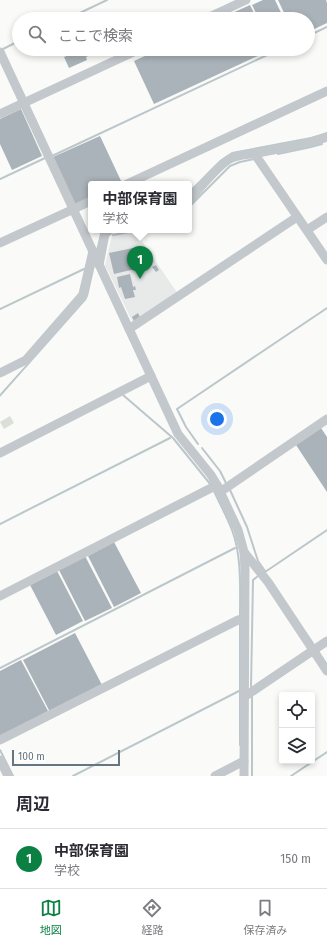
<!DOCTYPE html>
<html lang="ja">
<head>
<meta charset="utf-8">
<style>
  body { margin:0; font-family:"Fira Sans Condensed","Noto Sans JP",sans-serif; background:#f7f7f7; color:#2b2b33 }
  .controls { position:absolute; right:12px; bottom:12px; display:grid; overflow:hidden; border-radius:4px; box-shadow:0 2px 6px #0003 }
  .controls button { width:36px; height:36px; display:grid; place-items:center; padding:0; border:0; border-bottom:1px solid #e1e1e2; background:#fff; color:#2b2b33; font:20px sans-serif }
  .scale { position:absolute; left:12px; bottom:10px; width:108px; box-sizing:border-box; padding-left:4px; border:2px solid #657683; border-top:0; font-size:11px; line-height:14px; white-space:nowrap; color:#657683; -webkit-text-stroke:3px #fff; paint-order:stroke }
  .you { position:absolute; left:217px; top:419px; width:14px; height:14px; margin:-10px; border:3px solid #fff; border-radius:50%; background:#1a73e8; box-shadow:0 0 0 6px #1a73e833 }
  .badge { display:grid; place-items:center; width:26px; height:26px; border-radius:50%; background:#0b8043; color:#fff; font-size:13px; font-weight:700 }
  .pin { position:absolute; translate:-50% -33px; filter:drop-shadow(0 1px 2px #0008) }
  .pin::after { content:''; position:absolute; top:21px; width:14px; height:12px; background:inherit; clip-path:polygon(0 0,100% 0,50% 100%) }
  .popup { position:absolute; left:88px; top:181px; width:104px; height:52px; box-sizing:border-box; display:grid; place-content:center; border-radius:4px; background:#fff; filter:drop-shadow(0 1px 3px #0005); font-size:13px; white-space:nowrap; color:#7c7c81 }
  .popup b { font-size:15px; color:#2b2b33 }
  .popup::after { content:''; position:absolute; left:50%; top:100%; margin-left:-8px; border:8px solid transparent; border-top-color:#fff }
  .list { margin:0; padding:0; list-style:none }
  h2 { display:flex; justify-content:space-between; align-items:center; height:52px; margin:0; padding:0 16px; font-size:17px }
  h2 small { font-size:13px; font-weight:400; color:#7c7c81 }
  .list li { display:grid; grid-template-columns:26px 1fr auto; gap:12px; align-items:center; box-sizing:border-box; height:60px; padding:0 16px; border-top:1px solid #e1e1e2 }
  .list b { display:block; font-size:15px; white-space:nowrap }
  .list p { margin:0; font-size:13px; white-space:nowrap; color:#7c7c81 }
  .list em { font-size:13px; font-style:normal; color:#7c7c81 }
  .icon { flex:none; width:22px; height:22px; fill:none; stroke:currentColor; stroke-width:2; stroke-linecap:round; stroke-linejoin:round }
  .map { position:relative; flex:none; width:327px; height:776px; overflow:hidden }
  .search { position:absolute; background:#fff; box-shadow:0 2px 6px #0003; left:12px; right:12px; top:12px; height:44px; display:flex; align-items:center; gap:10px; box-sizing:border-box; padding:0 14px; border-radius:22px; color:#7c7c81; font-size:15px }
  .sheet { height:112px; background:#fff }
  nav { display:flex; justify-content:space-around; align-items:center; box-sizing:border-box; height:56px; border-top:1px solid #e1e1e2; background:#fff; font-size:11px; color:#7c7c81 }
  nav a { display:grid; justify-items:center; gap:2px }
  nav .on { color:#0b8043 }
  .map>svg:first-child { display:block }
  .built { fill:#e8e9e9 }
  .green { fill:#dadfd7 }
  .water { fill:#bbc7cb }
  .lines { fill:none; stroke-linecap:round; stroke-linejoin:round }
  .stream { stroke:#bbc7cb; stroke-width:2 }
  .building { fill:#aab3b9 }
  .minor { stroke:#c3c8cc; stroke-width:9 }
</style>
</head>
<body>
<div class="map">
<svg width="327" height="776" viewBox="0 0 327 776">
  <rect width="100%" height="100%" fill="#fafaf8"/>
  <path class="built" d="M135,231L178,294L133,323L105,265L112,236Z"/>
  <path class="green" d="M10,416L14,423L4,429L0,422Z"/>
  <g class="water">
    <path d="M327,132V134L311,139L240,152L189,193V191L220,160L232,152L311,137Z"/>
    <path d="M101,230H103L88,296L86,300L0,397V394L84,300Z"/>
  </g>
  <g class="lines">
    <g class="stream">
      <path d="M67,19L107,0"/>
      <path d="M308,36L327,27"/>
      <path d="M3,49L19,41"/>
      <path d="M278,154L311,147L322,144"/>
      <path d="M52,156L280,49"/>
      <path d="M0,179L45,158"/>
      <path d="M189,207L230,166L240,162L254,159"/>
      <path d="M113,235L140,230"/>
      <path d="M0,309L84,269"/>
      <path d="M123,395L173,438L211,485"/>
      <path d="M198,444L186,427L177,409L327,308"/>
      <path d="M202,448L220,471L226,483"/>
      <path d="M230,490L247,527L258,561L265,571"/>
      <path d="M214,491C220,504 227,517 232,530C242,556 240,590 240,617"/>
      <path d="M0,524L170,438"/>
      <path d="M265,572L327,530"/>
      <path d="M240,622V745"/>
      <path d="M0,668L235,548"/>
      <path d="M251,687L253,580L258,576"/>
      <path d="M252,696V776"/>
      <path d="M0,750L13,776"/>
      <path d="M73,776L239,691"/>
      <path d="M291,776L327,752"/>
    </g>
  </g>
  <g class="building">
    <path d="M263,0H275L284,19H259L252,5Z"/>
    <path d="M278,0H326L327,3V23L308,32V19H287Z"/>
    <path d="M250,5L257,19H219Z"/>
    <path d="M84,49H91L93,54L86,57L87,60L69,68L64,57Z"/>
    <path d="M160,49H273L154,104L134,61Z"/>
    <path d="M21,109L42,156L12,170L0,144V119Z"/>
    <path d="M100,136L122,183L91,184V197L75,205L53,157Z"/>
    <path d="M138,247L140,255L147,253L148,259L151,258L152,265L114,274L109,253Z"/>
    <path d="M156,265L159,270L156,272L152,267Z"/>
    <path d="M130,274L133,287L135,286L136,290H133L135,297L125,299L121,287L119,288L117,277Z"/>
    <path d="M138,313L140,317L134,321L132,317Z"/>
    <path d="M321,428L327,437V492L296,445Z"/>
    <path d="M114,542L141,593L114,607L88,556Z"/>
    <path d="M85,556L112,608L85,621L59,570Z"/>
    <path d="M57,571L83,621L56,635L30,585Z"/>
    <path d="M75,633L102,685L50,712L23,660Z"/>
    <path d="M21,660L48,711L0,737V671Z"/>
  </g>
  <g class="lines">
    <g class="minor">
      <path d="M205,19L246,0"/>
      <path d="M0,52L178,434L211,475L217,485L238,530L244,552L245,569L244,776"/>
      <path d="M0,114L140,49"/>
      <path d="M254,153L327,260"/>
      <path d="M127,184L327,91"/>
      <path d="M189,200C200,188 216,168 228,160C237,154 247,155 258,153C281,148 305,145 327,137"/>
      <path d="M307,230L327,217"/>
      <path d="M0,243L91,201"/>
      <path d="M99,265L105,234L110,230"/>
      <path d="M129,329L297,217"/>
      <path d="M0,373L26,360L81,297L83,294L93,251"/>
      <path d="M0,453L151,376"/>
      <path d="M220,492L327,419"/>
      <path d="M244,552L268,582L327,671"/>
      <path d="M0,596L217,485"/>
      <path d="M244,697L327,641"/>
      <path d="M0,740L238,620L244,619"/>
      <path d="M0,760L8,776"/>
      <path d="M215,776L244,761"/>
    </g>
  </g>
</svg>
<div class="controls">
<button><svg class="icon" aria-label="locate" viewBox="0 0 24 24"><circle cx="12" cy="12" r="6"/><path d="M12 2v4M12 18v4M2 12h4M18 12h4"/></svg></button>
<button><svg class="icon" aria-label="layers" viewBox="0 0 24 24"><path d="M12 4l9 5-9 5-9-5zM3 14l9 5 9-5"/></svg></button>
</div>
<div class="scale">100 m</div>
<div class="you"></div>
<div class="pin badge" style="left:140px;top:279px">1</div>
<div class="popup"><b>中部保育園</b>学校</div>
<div class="search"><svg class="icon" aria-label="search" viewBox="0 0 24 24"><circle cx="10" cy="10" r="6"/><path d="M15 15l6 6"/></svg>ここで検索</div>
</div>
<section class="sheet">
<h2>周辺<small></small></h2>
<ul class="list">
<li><span class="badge">1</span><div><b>中部保育園</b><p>学校</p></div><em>150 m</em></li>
</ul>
</section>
<nav>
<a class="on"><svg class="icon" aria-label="map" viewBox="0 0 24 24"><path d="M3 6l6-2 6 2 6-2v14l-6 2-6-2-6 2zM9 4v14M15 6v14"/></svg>地図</a>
<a><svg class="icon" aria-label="directions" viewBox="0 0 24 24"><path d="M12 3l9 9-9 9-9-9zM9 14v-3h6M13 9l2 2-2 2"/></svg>経路</a>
<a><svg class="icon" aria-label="saved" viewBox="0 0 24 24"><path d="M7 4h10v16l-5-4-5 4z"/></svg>保存済み</a>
</nav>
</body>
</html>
